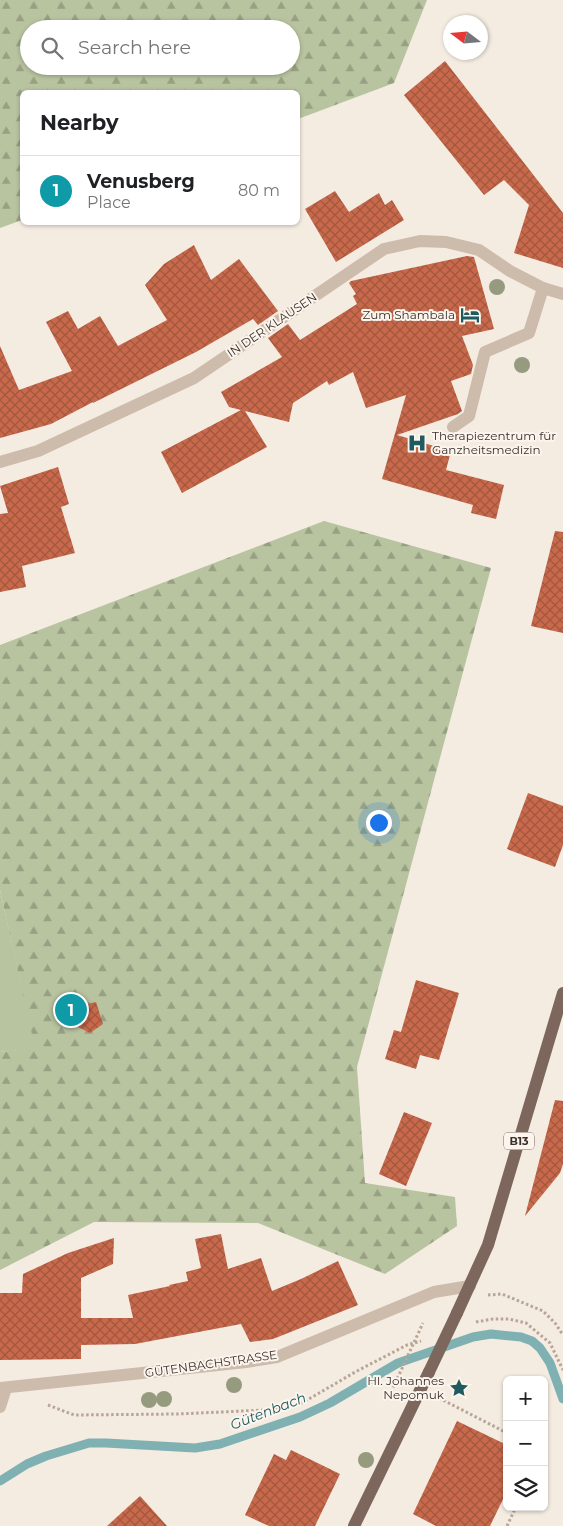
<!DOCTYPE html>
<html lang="en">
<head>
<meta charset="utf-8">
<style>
  body { margin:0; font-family:Montserrat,sans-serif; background:#f6f6f6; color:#202124 }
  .controls { position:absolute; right:15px; bottom:15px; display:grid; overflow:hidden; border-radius:8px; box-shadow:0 1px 4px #0004 }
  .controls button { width:45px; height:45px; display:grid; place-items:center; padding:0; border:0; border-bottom:1px solid #e0e0e0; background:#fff; color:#202124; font:25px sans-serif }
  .compass { position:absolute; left:443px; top:15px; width:45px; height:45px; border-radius:50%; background:#fff; box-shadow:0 1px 4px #0004; rotate:286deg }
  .you { position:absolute; left:378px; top:822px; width:18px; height:18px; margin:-12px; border:4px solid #fff; border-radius:50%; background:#1a73e8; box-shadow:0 0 0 8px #1a73e833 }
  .badge { display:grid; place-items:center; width:32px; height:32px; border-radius:50%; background:#0b8043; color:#fff; font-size:16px; font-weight:700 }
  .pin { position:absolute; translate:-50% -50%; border:2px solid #fff; box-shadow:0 1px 5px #0006 }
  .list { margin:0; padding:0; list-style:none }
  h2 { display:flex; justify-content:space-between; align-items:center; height:65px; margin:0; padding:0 20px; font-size:21px }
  h2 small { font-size:16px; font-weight:400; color:#757577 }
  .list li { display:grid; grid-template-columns:32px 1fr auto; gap:15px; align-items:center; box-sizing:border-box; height:70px; padding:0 20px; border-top:1px solid #e0e0e0 }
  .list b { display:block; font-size:19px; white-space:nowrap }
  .list p { margin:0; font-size:16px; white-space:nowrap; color:#757577 }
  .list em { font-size:16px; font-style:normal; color:#757577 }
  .icon { flex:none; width:28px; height:28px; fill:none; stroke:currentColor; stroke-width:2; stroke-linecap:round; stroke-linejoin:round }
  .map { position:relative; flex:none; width:563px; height:1526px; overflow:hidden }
  .search { position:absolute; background:#fff; box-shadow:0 1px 4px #0004; left:20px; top:20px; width:280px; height:55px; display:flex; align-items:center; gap:12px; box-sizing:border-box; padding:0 18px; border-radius:28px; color:#757577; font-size:19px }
  .panel { position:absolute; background:#fff; box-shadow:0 1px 4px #0004; left:20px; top:90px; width:280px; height:135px; border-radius:8px }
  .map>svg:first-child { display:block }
  .green { fill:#b8c4a0 }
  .forest { fill:url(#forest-firs); fill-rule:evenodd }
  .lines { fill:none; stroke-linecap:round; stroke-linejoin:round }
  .stream { stroke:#7fb0b2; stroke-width:9 }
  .building { fill:url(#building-cross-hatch) }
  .path { stroke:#b9a596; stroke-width:3; stroke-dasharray:2.5 2.5; stroke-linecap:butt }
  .lane { stroke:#cdbbac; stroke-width:12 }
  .street { stroke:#cdbbac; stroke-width:12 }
  .primary { stroke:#7d675c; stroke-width:12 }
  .path-bridge { stroke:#b9a596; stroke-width:3; stroke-dasharray:2.5 2.5; stroke-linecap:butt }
  .primary-bridge { stroke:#7d675c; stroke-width:12 }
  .tree { fill:#969b7f }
  .labels { text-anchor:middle; stroke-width:4; stroke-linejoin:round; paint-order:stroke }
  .shield { fill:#fbf5ee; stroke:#756b66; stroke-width:1 }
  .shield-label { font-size:11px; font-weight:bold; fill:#3b302b }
  .poi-label { font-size:12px; fill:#3b302b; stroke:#fbf5ee; text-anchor:end }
  .street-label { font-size:12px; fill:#3b302b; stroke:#fbf5ee }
  .water-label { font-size:14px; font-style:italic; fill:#1f5a5e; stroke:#fbf5ee }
</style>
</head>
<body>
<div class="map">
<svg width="563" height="1526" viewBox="0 0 563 1526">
  <defs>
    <pattern id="forest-firs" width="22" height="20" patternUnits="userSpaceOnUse" patternTransform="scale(1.25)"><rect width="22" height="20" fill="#b8c4a0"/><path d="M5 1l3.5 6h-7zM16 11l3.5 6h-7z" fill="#97a083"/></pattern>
    <pattern id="building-cross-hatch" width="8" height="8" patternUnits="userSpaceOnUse" patternTransform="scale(1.25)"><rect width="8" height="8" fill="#c8694b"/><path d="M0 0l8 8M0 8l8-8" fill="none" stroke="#a4573f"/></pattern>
  </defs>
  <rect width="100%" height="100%" fill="#f4ebe1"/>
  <path class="green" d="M0,890L36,1049L0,1052Z"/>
  <g class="forest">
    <path d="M0,0H427L394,83L298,119V92H22V220L0,228ZM29,29H291V66H29Z"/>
    <path d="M324,521L491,568L357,1067L365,1183L455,1197L457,1226L385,1274L258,1223L94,1222L0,1270V1052L35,1048L0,890V645Z"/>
  </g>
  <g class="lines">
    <path class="stream" d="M0,1481L27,1464L46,1456L89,1443H106L195,1448L220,1444L300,1417L330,1403L398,1363L473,1337L491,1334L521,1337L532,1341L540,1348L550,1363L563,1399"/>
  </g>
  <g class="building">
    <path d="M445,61L563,213V268L514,253L529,205L504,180L484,195L404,95Z"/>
    <path d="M335,191L349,212L379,193L385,205L392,200L404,220L336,262L305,209Z"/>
    <path d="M194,245L211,280L239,259L278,311L258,325L253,319L196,352L93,403V402L51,424L0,438V346L19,390L72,371L46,322L68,311L78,329L100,316L118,346L167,320L145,285L164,264Z"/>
    <path d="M467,256L474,257L494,329L462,336L473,365L471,374L451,381L462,411L458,414L397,435L451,451L446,470L504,485L496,519L471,513L473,505L382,479L406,395L366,408L353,372L329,385L327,381L293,403L289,422L245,411L267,447L182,493L161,452L241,410L229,407L221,392L282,357L268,338L288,324L300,340L357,304L353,296L356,294L349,283L351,281Z"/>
    <path d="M58,467L69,504L61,507L75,553L22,566L26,587L0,592V514L8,513L0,486Z"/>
    <path d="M555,531L563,532V633L531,626Z"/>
    <path d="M528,793L563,806V845L555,867L507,849Z"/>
    <path d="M416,980L459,993L439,1060L420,1055L416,1069L385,1059L394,1030L401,1032Z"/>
    <path d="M96,1002L103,1024L90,1033L76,1026L79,1006Z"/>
    <path d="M555,1100L563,1101V1164L560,1173L525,1216Z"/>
    <path d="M404,1112L432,1123L406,1186L379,1174Z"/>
    <path d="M221,1234L228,1269L261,1258L272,1291L301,1279L338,1261L358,1305L273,1339L250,1342L241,1324L135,1344L81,1345V1359L0,1360V1293H22L23,1274L68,1253L114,1238L113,1264L81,1278V1318H133L128,1295L170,1286L169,1285L188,1281L186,1272L201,1268L195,1239Z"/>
    <path d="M457,1421L507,1445V1491L490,1526H436L413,1514Z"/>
    <path d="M291,1450L340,1474L315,1526H269L245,1515L274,1454L286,1460Z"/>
    <path d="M140,1496L167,1526H107Z"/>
  </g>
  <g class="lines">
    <g class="path">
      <path d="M488,1295L502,1294L543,1311L555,1323L563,1335"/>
      <path d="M476,1322L493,1319H509L526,1323L550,1343L563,1370"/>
      <path d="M439,1398L507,1433"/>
      <path d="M48,1405L74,1415L178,1414L265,1410L302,1403L357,1371L407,1345L421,1341"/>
      <path d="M507,1526L516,1507"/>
    </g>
    <path class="lane" d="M453,427L469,416L485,352L529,333L543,288"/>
    <g class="street">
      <path d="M0,462L38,451L194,378L384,249L420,241L446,242L479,250L510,271L543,288L563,294"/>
      <path d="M0,1388L246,1362L277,1357L434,1292L470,1286"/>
      <path d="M0,1407L6,1388"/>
    </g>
    <g class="primary">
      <path d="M457,1313L488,1245L563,993"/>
      <path d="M354,1526L429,1372"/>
    </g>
    <path class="path-bridge" d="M391,1392L423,1323"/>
    <path class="primary-bridge" d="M429,1372L457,1313"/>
  </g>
  <g class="tree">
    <circle cx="497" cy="287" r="8"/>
    <circle cx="522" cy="365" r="8"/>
    <circle cx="234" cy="1385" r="8"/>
    <circle cx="164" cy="1399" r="8"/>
    <circle cx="149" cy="1400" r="8"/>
    <circle cx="366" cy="1460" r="8"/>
  </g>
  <defs>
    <g id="hotel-bare" transform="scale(1.5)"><path d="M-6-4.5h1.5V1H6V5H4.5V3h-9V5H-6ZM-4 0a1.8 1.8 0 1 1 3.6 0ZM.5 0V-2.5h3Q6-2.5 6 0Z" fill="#1f5a5e" stroke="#fbf5ee" stroke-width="2.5" paint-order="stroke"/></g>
    <g id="hospital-bare" transform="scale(1.5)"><path d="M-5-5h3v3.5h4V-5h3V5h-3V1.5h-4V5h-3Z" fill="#1f5a5e" stroke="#fbf5ee" stroke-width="2.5" paint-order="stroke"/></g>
    <g id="sight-bare" transform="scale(1.5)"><path d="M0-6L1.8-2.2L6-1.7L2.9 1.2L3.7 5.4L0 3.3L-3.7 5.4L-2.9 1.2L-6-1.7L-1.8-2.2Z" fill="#1f5a5e" stroke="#fbf5ee" stroke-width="2.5" paint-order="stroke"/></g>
  </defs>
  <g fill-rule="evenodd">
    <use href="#hotel-bare" x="470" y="315"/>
    <use href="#hospital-bare" x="417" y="443"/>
    <use href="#sight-bare" x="459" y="1388"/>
  </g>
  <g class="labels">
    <rect class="shield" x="504" y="1132.5" width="30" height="17" rx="4"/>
    <g class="shield-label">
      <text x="519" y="1145">B13</text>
    </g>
    <g class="poi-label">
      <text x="455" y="319">Zum Shambala</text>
      <text x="432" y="440" text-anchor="start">Therapiezentrum für<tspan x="432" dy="14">Ganzheitsmedizin</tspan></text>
      <text x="444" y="1385">Hl. Johannes<tspan x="444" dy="14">Nepomuk</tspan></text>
    </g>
    <g class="street-label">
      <text transform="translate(272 325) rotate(-34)" y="4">IN DER KLAUSEN</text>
      <text transform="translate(211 1364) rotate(-8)" y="4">GÜTENBACHSTRASSE</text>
    </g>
    <g class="water-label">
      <text transform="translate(268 1411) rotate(-21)" y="5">Gütenbach</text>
    </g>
  </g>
</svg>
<div class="controls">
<button>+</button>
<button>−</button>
<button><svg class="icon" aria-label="layers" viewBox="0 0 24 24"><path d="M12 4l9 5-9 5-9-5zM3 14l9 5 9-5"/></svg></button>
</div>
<svg class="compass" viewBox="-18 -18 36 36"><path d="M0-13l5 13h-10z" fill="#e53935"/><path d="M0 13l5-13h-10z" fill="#757577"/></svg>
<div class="you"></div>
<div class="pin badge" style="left:71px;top:1010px;background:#0f9aa8">1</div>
<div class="search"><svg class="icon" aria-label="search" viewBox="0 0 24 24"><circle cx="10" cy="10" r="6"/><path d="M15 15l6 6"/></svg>Search here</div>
<section class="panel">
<h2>Nearby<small></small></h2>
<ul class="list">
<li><span class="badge" style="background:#0f9aa8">1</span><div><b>Venusberg</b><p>Place</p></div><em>80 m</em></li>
</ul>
</section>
</div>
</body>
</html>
